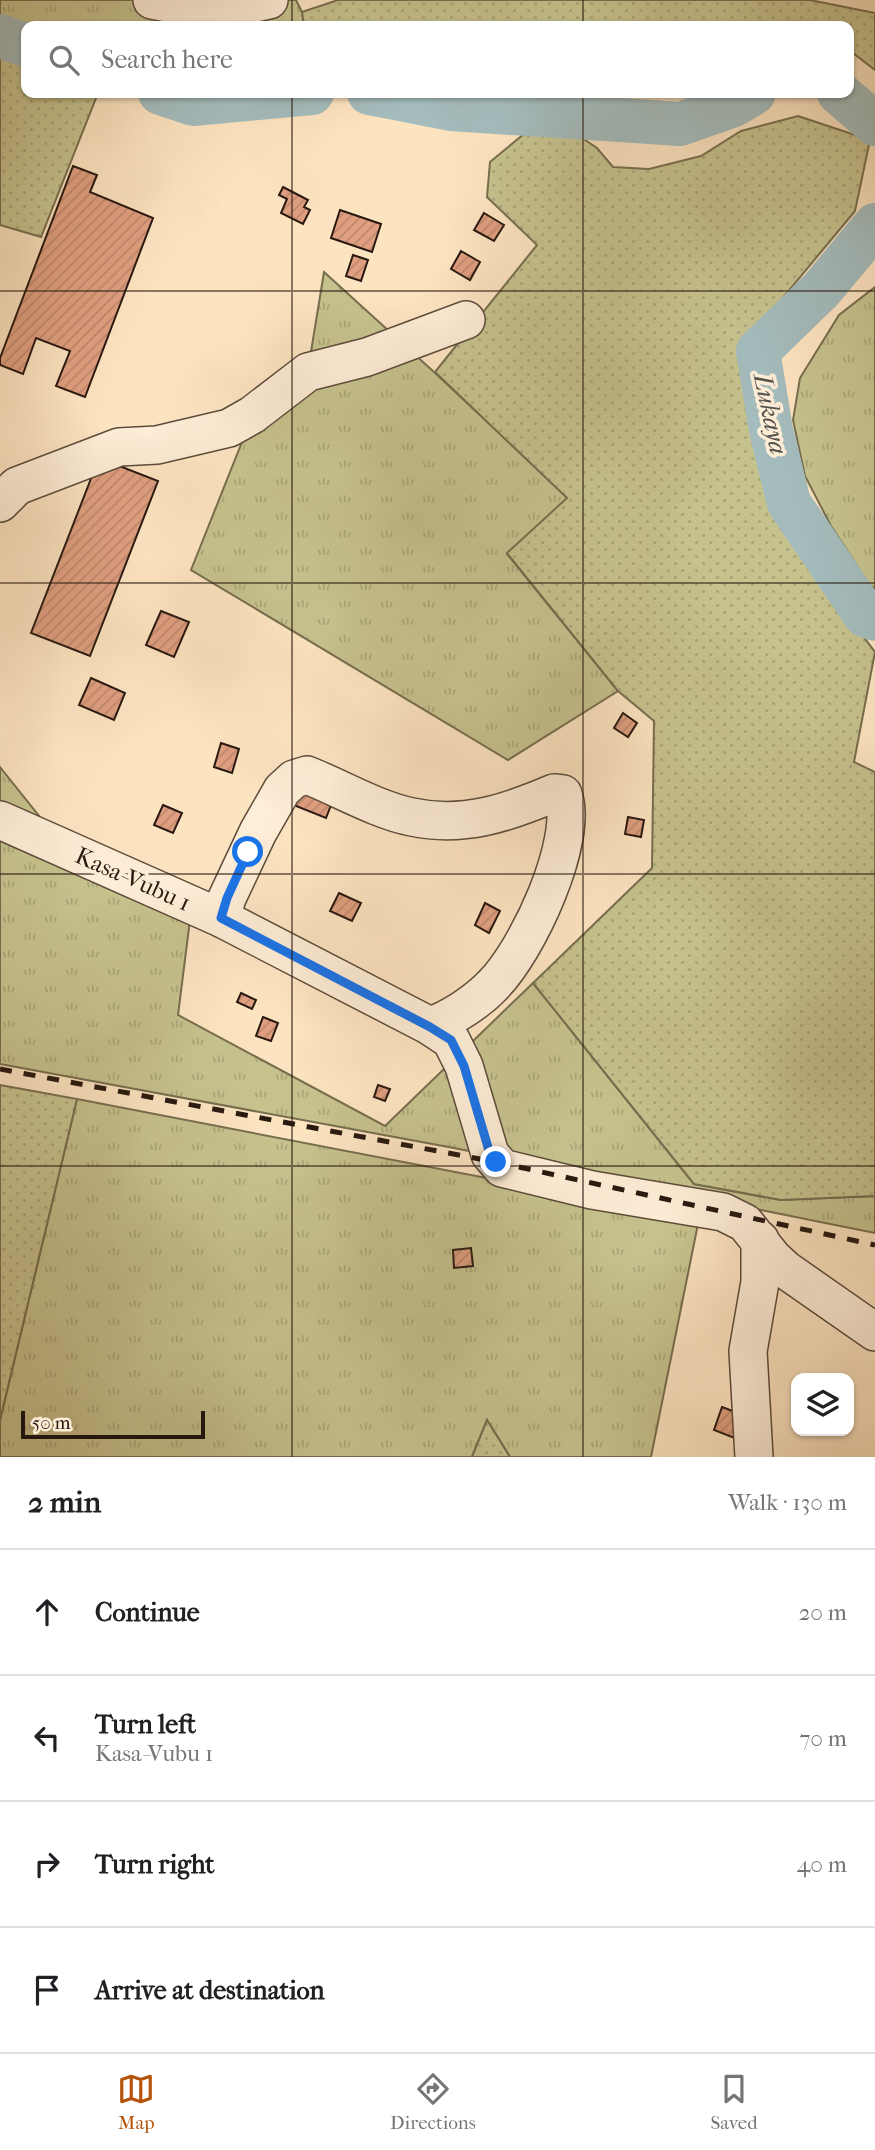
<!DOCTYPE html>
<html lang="en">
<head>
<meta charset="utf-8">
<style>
  body { margin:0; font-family:"IM FELL French Canon",serif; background:#f6f6f6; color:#202124 }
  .controls { position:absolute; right:21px; bottom:21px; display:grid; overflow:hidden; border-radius:14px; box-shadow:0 2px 5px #0004 }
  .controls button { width:63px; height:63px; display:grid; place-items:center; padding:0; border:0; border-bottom:2px solid #e0e0e0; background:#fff; color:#202124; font:35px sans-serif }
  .scale { position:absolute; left:21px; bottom:18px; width:184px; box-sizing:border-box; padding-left:7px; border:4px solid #281910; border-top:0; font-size:19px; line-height:24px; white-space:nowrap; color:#281910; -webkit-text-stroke:5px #feedd7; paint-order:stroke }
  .stop { position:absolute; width:21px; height:21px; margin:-16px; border:5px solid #1a73e8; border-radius:50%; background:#fff }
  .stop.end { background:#1a73e8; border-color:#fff; box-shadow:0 2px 7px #0008 }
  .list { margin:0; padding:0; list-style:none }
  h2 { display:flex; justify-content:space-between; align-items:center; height:91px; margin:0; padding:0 28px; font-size:30px }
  h2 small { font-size:23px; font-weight:400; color:#757577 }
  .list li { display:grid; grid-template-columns:46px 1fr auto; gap:21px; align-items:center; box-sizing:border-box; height:126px; padding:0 28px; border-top:2px solid #e0e0e0 }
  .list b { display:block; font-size:26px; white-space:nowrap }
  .list p { margin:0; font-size:23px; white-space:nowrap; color:#757577 }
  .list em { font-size:23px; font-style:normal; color:#757577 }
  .icon { flex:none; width:38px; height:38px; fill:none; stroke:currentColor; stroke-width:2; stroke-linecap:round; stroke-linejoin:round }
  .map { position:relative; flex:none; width:875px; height:1457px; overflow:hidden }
  .search { position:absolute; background:#fff; box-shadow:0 2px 5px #0004; left:21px; right:21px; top:21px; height:77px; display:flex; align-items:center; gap:18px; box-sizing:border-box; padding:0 24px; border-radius:14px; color:#757577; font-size:26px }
  .sheet { height:595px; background:#fff }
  nav { display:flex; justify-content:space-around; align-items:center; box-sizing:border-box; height:98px; border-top:2px solid #e0e0e0; background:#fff; font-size:19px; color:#757577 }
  nav a { display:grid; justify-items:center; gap:4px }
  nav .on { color:#b45309 }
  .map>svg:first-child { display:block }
  .grass { fill:url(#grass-tufts); stroke:#776e4f; stroke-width:2 }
  .garden { fill:url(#garden-dots); stroke:#776e4f; stroke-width:2 }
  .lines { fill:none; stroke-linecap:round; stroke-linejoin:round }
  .river { stroke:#a4bcbd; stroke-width:44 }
  .building { fill:url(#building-hatch); stroke:#281910; stroke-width:2 }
  .minor-casing { stroke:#5d4c3c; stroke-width:40 }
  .minor { stroke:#feedd7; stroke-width:37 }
  .rail { stroke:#281910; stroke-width:5; stroke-dasharray:12 12; stroke-linecap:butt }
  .route { stroke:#1a73e8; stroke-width:9 }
  .grid { fill:none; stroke:#281910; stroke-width:2; stroke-opacity:0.55 }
  .labels { text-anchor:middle; stroke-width:7; stroke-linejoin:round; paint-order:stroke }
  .street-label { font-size:24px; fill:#281910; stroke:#feedd7 }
  .water-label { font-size:26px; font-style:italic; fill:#53524d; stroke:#feedd7 }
</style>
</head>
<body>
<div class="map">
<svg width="875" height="1457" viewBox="0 0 875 1457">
  <defs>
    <pattern id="grass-tufts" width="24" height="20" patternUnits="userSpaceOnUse" patternTransform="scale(1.75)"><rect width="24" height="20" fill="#c6c28e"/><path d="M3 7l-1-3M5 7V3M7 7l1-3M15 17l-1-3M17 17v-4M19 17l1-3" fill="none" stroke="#aaa679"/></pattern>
    <pattern id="garden-dots" width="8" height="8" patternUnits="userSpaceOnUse" patternTransform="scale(1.75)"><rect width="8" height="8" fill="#c6c28e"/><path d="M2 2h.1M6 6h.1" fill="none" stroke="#aaa679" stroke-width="1.8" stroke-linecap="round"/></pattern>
    <pattern id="building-hatch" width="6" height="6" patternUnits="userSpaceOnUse" patternTransform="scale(1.75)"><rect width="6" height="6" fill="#df9f80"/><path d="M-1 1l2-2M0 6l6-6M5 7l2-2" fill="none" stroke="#bf886e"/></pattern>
  </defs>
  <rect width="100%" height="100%" fill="#fde4c1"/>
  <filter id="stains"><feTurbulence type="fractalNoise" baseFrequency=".00286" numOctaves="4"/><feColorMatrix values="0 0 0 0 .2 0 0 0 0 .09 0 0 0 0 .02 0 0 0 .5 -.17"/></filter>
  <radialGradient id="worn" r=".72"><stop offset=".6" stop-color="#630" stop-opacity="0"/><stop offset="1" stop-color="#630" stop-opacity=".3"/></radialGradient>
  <g class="grass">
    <path d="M0,0H296L302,12L304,26L26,27L0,24Z"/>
    <path d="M324,272L434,372L568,498L507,554L618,691L508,760L191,570L242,442L309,364Z"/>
    <path d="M875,287V589L869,584L831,526L805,476L793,420L800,378L839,315Z"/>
    <path d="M0,767L48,827L190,920L178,1015L385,1126L533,983L694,1184L781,1200L875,1196V1233L454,1148L0,1064Z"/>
    <path d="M77,1099L699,1219L651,1457H510L487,1420L472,1457H0V1420Z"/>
  </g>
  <g class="garden">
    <path d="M338,0H810L875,13V70L849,50V26H304L302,12Z"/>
    <path d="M0,52L26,63V93H98L41,237L0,225Z"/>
    <path d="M798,116L870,140L855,211L747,341L746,381L781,528L875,652L854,762L875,772V1196L781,1200L694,1184L533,983L652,868L654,721L618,691L507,553L567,498L435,372L537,245L487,197L490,162L530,129L567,128L597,148L613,167L649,169L701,156L741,131Z"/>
    <path d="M0,1085L77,1099L0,1420Z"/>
    <path d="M487,1420L510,1457H472Z"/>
  </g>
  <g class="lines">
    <g class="river">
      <path d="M0,36L26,45"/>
      <path d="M160,93L193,104L312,93"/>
      <path d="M369,93L451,109L680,124L734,105L754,93"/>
      <path d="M839,93L875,124"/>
      <path d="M875,225L821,290L758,351L771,430L789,503L866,616L875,619"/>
    </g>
  </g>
  <g class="building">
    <path d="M73,166L97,175L90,192L153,218L85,397L56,386L70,351L36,338L23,374L0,365V358Z"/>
    <path d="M283,187L308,200L304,207L310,210L303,224L281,213L287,199L279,195Z"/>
    <path d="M340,210L381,224L372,252L331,238Z"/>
    <path d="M484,213L504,225L494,241L474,230Z"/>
    <path d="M461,251L480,262L470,280L451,269Z"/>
    <path d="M353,255L368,260L361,281L346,276Z"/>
    <path d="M99,458L158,481L90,656L31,633Z"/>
    <path d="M161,611L189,622L174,657L146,645Z"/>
    <path d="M91,678L125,693L114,720L79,705Z"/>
    <path d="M623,713L637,723L628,737L614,728Z"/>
    <path d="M221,743L239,749L232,773L214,767Z"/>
    <path d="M301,781L335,795L326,818L291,804Z"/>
    <path d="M163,805L182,813L173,833L154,825Z"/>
    <path d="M628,817L644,820L641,837L625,834Z"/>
    <path d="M339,893L361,903L352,921L330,911Z"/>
    <path d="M485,903L500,911L489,933L475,925Z"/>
    <path d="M241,993L256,1000L252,1009L237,1002Z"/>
    <path d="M263,1017L278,1023L271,1041L256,1036Z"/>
    <path d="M378,1085L390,1089L385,1101L374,1097Z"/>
    <path d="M471,1248L473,1266L454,1268L453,1250Z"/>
    <path d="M722,1407L746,1416L737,1439L714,1430Z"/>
  </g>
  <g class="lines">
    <g class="minor-casing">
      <g id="minor">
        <path d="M152,0L199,9H227L269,0"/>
        <path d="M0,503L17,486L119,447L157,445L229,428L252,415L308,372L367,357L466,320"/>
        <path d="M0,820L221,918L430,1026L451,1040L464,1066L490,1154L502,1168L592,1190L723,1212L745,1223L773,1258L786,1270L875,1332"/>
        <path d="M221,918L227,898L258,832L282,790L294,779L307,775C340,788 377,810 412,817C463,828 507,813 554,793L563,794C579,841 527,951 493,985C478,1001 451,1019 430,1026"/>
        <path d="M754,1457L748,1351L760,1282V1240"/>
      </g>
    </g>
    <use href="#minor" class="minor"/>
    <path class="rail" d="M0,1069L496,1162L875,1245"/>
  </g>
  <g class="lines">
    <path class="route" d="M248,852L227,898L221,918L430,1027L451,1040L464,1066L490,1154L496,1162"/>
  </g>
  <path class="grid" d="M292,0V26M583,0V26M292,93V1457M583,93V1457M0,291H875M0,583H875M0,874H875M0,1166H875"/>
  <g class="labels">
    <g class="street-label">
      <text transform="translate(133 879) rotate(24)" y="8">Kasa-Vubu 1</text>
    </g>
    <g class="water-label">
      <text transform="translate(771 414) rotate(78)" y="9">Lukaya</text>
    </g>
  </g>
  <rect width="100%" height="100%" filter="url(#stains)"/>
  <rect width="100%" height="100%" fill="url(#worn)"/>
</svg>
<div class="controls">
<button><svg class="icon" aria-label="layers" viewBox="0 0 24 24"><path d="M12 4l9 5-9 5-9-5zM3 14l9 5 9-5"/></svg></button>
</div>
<div class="scale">50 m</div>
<div class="stop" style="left:248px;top:852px"></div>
<div class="stop end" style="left:496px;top:1162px"></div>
<div class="search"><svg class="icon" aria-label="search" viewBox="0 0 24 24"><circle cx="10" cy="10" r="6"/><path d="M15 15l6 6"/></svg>Search here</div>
</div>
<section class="sheet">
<h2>2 min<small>Walk · 130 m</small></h2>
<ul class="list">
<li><svg class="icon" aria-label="ahead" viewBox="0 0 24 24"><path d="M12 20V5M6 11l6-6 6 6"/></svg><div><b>Continue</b></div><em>20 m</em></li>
<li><svg class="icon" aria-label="left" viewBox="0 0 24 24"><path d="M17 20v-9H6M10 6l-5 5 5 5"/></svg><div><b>Turn left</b><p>Kasa-Vubu 1</p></div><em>70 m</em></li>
<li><svg class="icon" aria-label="right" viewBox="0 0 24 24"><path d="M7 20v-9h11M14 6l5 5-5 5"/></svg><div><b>Turn right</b></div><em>40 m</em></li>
<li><svg class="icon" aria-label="arrive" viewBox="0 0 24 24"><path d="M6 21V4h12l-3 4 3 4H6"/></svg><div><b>Arrive at destination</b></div></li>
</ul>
</section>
<nav>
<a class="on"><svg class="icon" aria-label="map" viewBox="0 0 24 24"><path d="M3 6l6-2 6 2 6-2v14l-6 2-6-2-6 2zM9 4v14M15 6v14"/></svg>Map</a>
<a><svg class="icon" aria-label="directions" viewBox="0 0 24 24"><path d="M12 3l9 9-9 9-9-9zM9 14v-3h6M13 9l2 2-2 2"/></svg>Directions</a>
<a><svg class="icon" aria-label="saved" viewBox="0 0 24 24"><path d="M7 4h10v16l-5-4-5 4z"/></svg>Saved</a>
</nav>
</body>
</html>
